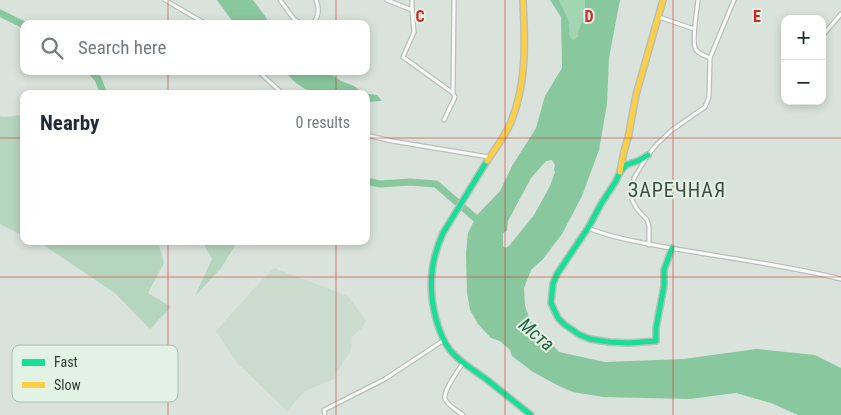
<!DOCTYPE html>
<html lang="en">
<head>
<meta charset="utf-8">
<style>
  body { margin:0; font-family:"Roboto Condensed",sans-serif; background:#f6f6f7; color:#1f2937 }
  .controls { position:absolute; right:15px; top:15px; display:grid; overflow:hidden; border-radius:10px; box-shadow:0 2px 8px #0003 }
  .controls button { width:45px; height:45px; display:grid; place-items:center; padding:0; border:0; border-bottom:1px solid #e0e1e3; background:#fff; color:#1f2937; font:25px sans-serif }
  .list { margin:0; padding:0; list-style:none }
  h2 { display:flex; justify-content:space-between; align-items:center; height:65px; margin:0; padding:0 20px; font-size:21px }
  h2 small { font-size:16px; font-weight:400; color:#747a83 }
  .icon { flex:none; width:28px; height:28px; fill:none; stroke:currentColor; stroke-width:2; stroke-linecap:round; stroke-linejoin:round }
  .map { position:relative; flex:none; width:841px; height:415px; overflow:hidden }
  .search { position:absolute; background:#fff; box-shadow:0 2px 8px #0003; left:20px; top:20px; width:350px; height:55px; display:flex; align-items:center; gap:12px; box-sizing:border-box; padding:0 18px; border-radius:10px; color:#747a83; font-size:19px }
  .panel { position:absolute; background:#fff; box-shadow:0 2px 8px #0003; left:20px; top:90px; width:350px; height:155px; border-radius:10px }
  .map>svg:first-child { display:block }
  .built { fill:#cbdccf }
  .green { fill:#b6d5be }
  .forest { fill:#a2d5b2 }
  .water { fill:#89c79e; fill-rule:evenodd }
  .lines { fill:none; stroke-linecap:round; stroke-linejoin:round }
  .river { stroke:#89c79e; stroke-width:7 }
  .street-casing { stroke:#b9bfba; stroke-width:5.5 }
  .fast-casing { stroke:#b9bfba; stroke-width:8 }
  .slow-casing { stroke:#b9bfba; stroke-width:8 }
  .street { stroke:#f9fbfa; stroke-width:3 }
  .fast { stroke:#16e098; stroke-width:5 }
  .slow { stroke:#ffcf43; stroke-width:5 }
  .grid { fill:none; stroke:#d62828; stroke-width:1; stroke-opacity:0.55 }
  .labels { text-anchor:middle; stroke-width:4; stroke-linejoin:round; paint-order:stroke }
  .water-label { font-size:19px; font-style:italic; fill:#26623d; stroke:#e2f3e6 }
  .quarter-label { font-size:20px; letter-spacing:1px; fill:#404f44; stroke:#e2f3e6 }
  .key { fill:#e2f3e6; stroke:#aebcb1; stroke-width:1 }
  .key-label { font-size:14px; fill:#333a34 }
  .grid-label { font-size:16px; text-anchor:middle; font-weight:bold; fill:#d62828; stroke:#e2f3e6; stroke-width:4; stroke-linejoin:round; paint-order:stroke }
</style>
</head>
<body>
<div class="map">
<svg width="841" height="415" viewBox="0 0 841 415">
  <rect width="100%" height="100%" fill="#d9e2db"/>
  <path class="built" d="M274,268L348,296L366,321L362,328L352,337L351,351L335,375L336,378L305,391L287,411L237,363L216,331L260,282Z"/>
  <g class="green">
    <path d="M24,115V236L0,224V116L3,117Z"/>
    <path d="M35,241H158L164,263L148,293L171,307L150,329L115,293L45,246Z"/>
    <path d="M202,241H238L221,268L195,296L212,259Z"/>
  </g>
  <path class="forest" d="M559,0H585V12L579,36L573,40L569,34L566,15Z"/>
  <g class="water">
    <path d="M217,0H253L271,24H235L230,18Z"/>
    <path d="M550,0H559C564,10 571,23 569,34L573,40L579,36L578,33L585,12V0H620L609,58L607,104L599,150L582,196L562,234L543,259L531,270L524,288L525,306L530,320L559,352L605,362L684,359L756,349L815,355L841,368V415H798L771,403L736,393L690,399L603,397L573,392L557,385L533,372L512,356L510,350L500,341L491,338L478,324L470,310L467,293L466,253L468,233L477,215L500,191L512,166L536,128L545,96L562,68L561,17ZM552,160L555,165L554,170L555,172L550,186L534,215L509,246L505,248L503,246V233L507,231L508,221L531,178L546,161Z"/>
    <path d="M284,71H326L341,81L354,86L362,92L368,94L377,95L382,101L366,102V94H313L296,83Z"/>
  </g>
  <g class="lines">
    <g class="river">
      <path d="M0,13L24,25"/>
      <path d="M91,71L98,79L104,94"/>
      <path d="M366,181L380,184L410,182L436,184L481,223"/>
    </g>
    <g class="street-casing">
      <g id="street">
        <path d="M165,0L206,24"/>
        <path d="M280,0L294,19L302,24"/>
        <path d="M387,0L412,10L414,32L403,57L453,93"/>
        <path d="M698,0C697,10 691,43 696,50C699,54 706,56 710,58"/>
        <path d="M412,10V0"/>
        <path d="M659,17L694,29"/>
        <path d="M313,24C319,16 320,9 316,0"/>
        <path d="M822,36L841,14"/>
        <path d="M258,71L283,94"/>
        <path d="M444,120L455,97L453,93L454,0"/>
        <path d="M366,135L392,141L489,157"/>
        <path d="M588,228C618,240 650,244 682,250C735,259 789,266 841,279"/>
        <path d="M649,245V226L647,220L637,209L632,200V188L634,178L648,155L657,144L672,130L705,107L709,97L710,58L734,0"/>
        <path d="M463,363C458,371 443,390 445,399C448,406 458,411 463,415"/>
        <path d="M325,415L324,410L385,379L444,340"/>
      </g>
    </g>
    <g class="fast-casing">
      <g id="fast">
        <path d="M648,155L640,160L626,165L620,172L616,181L601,204L588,228L557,274L553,284L551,303L558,318L565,325L580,335L590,339L609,342L629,343L656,341V328L664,286V270L672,248"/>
        <path d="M487,161L443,233C430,261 428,289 436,319C439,330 443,341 450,350C459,362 474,370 486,379C501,391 516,403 531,415"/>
      </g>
    </g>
    <g class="slow-casing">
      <g id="slow">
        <path d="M487,161C495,149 505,136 511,122C527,83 525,41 523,0"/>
        <path d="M620,172L624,151L628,138L636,95L663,0"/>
      </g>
    </g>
    <use href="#street" class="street"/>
    <use href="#fast" class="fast"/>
    <use href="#slow" class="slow"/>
  </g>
  <path class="grid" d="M168,0V24M336,0V24M505,0V415M673,0V415M168,71V94M336,71V94M0,138H24M366,138H841M168,241V415M336,241V415M0,277H841"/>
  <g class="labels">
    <g class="water-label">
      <text transform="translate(537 334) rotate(40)" y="7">Мста</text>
    </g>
    <g class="quarter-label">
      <text x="677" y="197">ЗАРЕЧНАЯ</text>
    </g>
  </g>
  <rect x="12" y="345" width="166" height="57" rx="8" class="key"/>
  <rect x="22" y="359" width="23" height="7" fill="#16e098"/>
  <rect x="22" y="382" width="23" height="6" fill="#ffcf43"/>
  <g class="key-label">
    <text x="54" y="367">Fast</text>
    <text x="54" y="390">Slow</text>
  </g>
  <g class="grid-label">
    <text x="420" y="22">C</text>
    <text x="589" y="22">D</text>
    <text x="757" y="22">E</text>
  </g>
</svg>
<div class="controls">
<button>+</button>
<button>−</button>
</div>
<div class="search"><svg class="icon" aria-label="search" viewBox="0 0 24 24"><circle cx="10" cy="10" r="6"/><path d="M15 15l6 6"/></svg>Search here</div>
<section class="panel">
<h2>Nearby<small>0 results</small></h2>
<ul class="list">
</ul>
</section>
</div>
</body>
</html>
